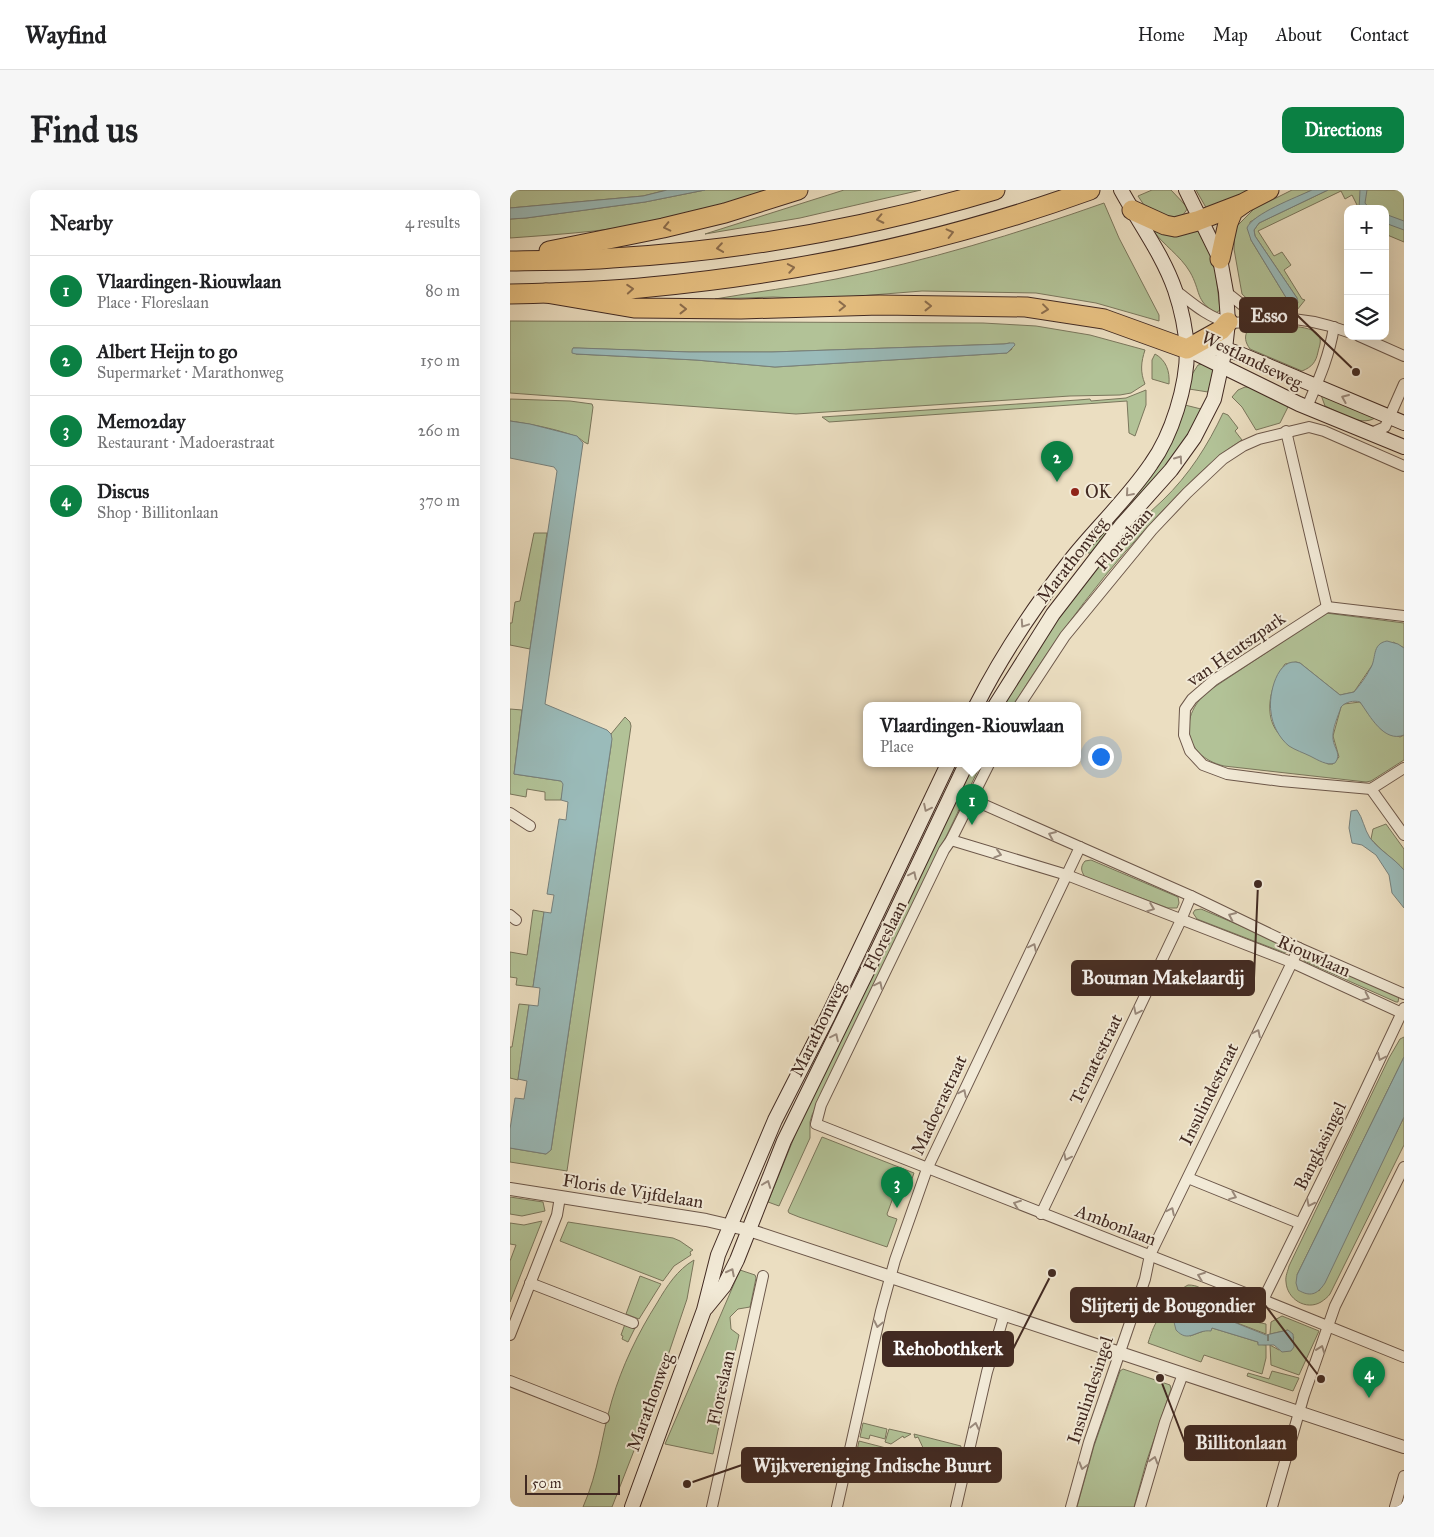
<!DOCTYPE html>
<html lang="en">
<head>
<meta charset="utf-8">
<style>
  body { margin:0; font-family:"IM FELL Great Primer",serif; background:#f6f6f6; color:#202124 }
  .controls { position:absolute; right:15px; top:15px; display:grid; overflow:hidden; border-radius:10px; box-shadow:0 5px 20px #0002 }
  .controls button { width:45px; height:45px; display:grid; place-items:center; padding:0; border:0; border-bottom:1px solid #e0e0e0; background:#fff; color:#202124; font:25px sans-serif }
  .scale { position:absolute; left:15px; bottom:12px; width:95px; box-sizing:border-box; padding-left:5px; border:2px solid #422a22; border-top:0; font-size:14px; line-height:18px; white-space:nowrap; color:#422a22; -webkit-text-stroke:4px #f2ead7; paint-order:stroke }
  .you { position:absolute; left:590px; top:566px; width:18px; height:18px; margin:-12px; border:4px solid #fff; border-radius:50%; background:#1a73e8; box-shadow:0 0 0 8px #1a73e833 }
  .badge { display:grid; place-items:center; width:32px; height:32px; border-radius:50%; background:#0b8043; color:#fff; font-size:16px; font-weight:700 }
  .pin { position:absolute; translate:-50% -41px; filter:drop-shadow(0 1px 2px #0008) }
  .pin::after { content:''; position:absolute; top:26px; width:18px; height:15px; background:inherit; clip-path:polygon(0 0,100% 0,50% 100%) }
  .popup { position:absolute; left:353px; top:512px; width:218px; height:65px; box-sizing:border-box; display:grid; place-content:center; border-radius:10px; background:#fff; filter:drop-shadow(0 1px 4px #0005); font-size:16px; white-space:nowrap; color:#757577 }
  .popup b { font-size:19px; color:#202124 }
  .popup::after { content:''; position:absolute; left:50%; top:100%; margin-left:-10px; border:10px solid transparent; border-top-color:#fff }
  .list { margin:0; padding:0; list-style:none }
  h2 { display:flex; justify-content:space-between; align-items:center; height:65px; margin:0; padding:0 20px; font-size:21px }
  h2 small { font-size:16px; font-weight:400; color:#757577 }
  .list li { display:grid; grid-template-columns:32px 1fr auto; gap:15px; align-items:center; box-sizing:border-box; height:70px; padding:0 20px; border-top:1px solid #e0e0e0 }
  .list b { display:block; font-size:19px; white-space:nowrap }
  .list p { margin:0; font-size:16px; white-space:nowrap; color:#757577 }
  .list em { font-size:16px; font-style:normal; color:#757577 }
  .icon { flex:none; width:28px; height:28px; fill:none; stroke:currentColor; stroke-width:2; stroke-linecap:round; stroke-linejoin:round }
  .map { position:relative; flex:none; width:894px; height:1317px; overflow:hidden; border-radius:10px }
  header { display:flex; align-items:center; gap:30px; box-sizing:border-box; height:70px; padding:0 25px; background:#fff; border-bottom:1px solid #e0e0e0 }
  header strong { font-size:24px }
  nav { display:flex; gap:28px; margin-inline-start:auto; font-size:18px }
  .intro { display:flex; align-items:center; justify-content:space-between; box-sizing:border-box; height:120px; padding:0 30px }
  h1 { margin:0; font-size:35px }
  .button { padding:12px 22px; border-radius:10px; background:#0b8043; color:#fff; font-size:18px; font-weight:700 }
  main { display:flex; gap:30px; padding:0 30px }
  aside { flex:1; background:#fff; border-radius:10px; box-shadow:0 5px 20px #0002 }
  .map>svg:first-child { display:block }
  .green { fill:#b2c297; stroke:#7a765c; fill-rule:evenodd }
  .water { fill:#9abbba; stroke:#77817d }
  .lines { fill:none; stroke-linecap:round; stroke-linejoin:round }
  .ferry { stroke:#584e48; stroke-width:1; stroke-dasharray:6 5; stroke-linecap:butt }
  .minor-casing { stroke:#6c574a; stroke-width:12 }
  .tertiary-casing { stroke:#6c574a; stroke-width:14 }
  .secondary-casing { stroke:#422a22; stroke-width:16 }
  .motorway-casing { stroke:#422a22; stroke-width:21 }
  .minor { stroke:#f2ead7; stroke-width:10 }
  .tertiary { stroke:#f2ead7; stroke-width:12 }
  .secondary { stroke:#f2ead7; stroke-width:14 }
  .motorway { stroke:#e6bf80; stroke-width:19 }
  .oneway { stroke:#8c6d4c }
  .oneway2 { stroke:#9a8a7c }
  .poi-dot { fill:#8f2418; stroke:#f2ead7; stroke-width:2 }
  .labels { text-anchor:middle; stroke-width:4; stroke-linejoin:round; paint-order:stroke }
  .street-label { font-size:18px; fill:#422a22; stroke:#f2ead7 }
  .poi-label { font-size:18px; fill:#422a22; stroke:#f2ead7; text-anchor:start }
  .leader { fill:none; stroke:#422a22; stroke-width:2 }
  .callout-dot { fill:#422a22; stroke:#f2ead7; stroke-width:2 }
  .callout { fill:#422a22; stroke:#422a22; stroke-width:2 }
  .callout-label { font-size:19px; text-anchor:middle; font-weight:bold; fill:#fff }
</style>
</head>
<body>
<header>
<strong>Wayfind</strong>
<nav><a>Home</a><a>Map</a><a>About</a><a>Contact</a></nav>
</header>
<div class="intro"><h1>Find us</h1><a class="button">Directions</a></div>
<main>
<aside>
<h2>Nearby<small>4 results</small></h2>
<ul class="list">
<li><span class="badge">1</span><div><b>Vlaardingen-Riouwlaan</b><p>Place · Floreslaan</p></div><em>80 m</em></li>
<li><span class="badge">2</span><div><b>Albert Heijn to go</b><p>Supermarket · Marathonweg</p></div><em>150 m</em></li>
<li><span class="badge">3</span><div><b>Memo2day</b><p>Restaurant · Madoerastraat</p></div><em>260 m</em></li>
<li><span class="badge">4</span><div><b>Discus</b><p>Shop · Billitonlaan</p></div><em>370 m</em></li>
</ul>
</aside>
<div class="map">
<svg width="894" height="1317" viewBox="0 0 894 1317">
  <rect width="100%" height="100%" fill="#ebdec1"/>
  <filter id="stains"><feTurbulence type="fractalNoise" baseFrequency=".004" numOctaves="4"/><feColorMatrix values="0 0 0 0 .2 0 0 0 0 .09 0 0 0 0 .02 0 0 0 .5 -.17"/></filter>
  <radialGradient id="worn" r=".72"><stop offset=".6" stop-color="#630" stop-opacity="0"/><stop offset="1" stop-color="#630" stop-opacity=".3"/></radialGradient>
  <g class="green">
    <path d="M0,0H157L133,6L0,18Z"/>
    <path d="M195,0H266C207,18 146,34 84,41C56,44 28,46 0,48V29L16,28L135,12Z"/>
    <path d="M334,0H411L290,28L195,44Z"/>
    <path d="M642,0H661L678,18L670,29L665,32L634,15L628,6Z"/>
    <path d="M686,0H741L698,21Z"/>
    <path d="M782,0H802L750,26L740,32L741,50L780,114H786L787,108L745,46L744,40L749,33L818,0H894V52L875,44V19H845L848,17L842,5L835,9L831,1L748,41L764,66L772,62L781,75L774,80L792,109L795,110L787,120L747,118L732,104L724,59L725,38L744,19Z"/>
    <path d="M594,13L609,48L649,125V131L586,113L526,103L412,101L312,109L263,107L205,109C245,102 286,97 326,89C417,71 506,44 594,13Z"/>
    <path d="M688,36L705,76L710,120L706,123C685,111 691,101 680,82C670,65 653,55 642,39Z"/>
    <path d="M0,131L473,133L526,136L580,145L635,160C631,172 630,182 635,194L621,203L610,205L560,206L286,224L0,203ZM500,153L502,159L497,163L265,177L186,170L66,164L63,158L179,162H262L494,154Z"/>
    <path d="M746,136C760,136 803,133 809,146C812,151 809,157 808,162C806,172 802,177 792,181L740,159C735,152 734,147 738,139Z"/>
    <path d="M645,164C656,170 660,181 659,194L642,189V170Z"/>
    <path d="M692,174L704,180L698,202L679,199L681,186L688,175Z"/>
    <path d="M735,197H742L780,213L770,233L746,240L732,217L722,207L728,200Z"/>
    <path d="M636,200V215L625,246L619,243L617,211L319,232L312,227L568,210L580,209L581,211L616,208Z"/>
    <path d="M811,205L865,228C850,237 829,222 815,216Z"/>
    <path d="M0,209L60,211L82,214L83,217L78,254C72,252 71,248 65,246C46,239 21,234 0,231Z"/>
    <path d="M675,215L691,219C666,274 620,317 581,363H578L577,361L645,281L666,243Z"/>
    <path d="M713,223L718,225L728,238L725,241L732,250C704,267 680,292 658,315C599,376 547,444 503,516H493C525,462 559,407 600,359C616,341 636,327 653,310C679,285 698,255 713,223Z"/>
    <path d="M24,343H37L20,459L0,455V433H2L5,412L10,411Z"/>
    <path d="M816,423L894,433V458L883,452L863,474L844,502L830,505L790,473L786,472L775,474C761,493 751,527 771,546C779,555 806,567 818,574H823L829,567L823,546L831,517L834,514L850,512L872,540L890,547L894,545V570L861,591L856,592L714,576C672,566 668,524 700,500Z"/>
    <path d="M0,519L12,520L4,584L51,591L54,594L51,610H35V602L17,599L16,607L0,604Z"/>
    <path d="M115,527L120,532L121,536L57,981L0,972V958L36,964L41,960L101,556V544Z"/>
    <path d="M463,574H471L302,925L300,932V948L269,1016L258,1012L290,933Z"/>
    <path d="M876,634L894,659V680C884,669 871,661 861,649L863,639Z"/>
    <path d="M581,670L668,707L669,713L667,718H658L575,687C571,681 570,677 575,671Z"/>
    <path d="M691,719L778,756L779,761L775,763L687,729L683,723L685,720Z"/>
    <path d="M23,720L34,722L23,797L6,795L7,788L0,787V762L17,765Z"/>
    <path d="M798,765L889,806L888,812H886L794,771V767Z"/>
    <path d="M9,814L19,815L8,890L0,888V857H2Z"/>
    <path d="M894,847V867L787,1085L809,1101L894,927V955L820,1104C818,1107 814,1110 811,1112C796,1121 777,1109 776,1092C775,1086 778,1081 779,1076L879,868L890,849Z"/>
    <path d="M312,947L404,983L396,1006L389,1003L384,1005L377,1024L378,1026L387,1029L377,1057L289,1027L279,1023L278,1021Z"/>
    <path d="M0,1007L33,1012L35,1021L12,1026L0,1024Z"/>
    <path d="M32,1031L0,1112V1071L6,1055L0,1054V1033L14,1035Z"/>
    <path d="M58,1032L163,1048L170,1051L183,1060L180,1062L181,1065L164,1076L153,1091L50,1051Z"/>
    <path d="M184,1070L177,1109L139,1222L102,1317H73C89,1281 91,1247 102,1210C112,1176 128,1143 147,1113C157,1096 167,1080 184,1070Z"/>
    <path d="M230,1080L245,1085L246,1088L240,1117L228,1119L220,1127L221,1139L229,1145L219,1188H215L213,1196L217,1198L203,1264L155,1254Z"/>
    <path d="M130,1086L151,1094L129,1129L116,1124Z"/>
    <path d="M678,1095C687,1095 694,1098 696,1107C720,1111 731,1131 756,1134V1144L701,1123L677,1124L680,1146L702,1138L748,1152V1154L756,1155V1168L752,1184L694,1165L691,1172L638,1153C644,1135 648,1122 668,1115C666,1105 670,1099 678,1095Z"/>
    <path d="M772,1126L809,1141L789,1185L761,1175L760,1155L769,1160L784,1148L778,1140L760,1144L761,1132Z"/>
    <path d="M115,1134L125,1138L118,1152L112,1149L113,1146L111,1145Z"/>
    <path d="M613,1179L660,1195L661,1199L636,1273L624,1317H567L584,1256L610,1181Z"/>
    <path d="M762,1181L789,1188L783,1201L737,1186L738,1183L759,1189Z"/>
    <path d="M353,1233L377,1239L375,1249L360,1245L359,1249L350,1247Z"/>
    <path d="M379,1239L401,1244L394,1248L393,1246L381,1254L375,1252Z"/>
    <path d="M404,1244L451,1256L449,1264H444L443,1268L415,1262L408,1247L405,1248Z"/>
    <path d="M349,1251L376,1258L373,1271L346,1265Z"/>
    <path d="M378,1258L384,1259L394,1275L375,1271Z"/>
    <path d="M414,1266L423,1268V1271L437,1274L438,1272L442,1273L441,1277L446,1278L444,1287L396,1275Z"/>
  </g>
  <g class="water">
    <path d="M157,0H195L135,12L16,28L0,29V18L133,6Z"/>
    <path d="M802,0H818L749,33L744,40L745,46L787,108L788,113L784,115L780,114L741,50L737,38C742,24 787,7 802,0Z"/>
    <path d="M850,0H857L855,13L860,19H849Z"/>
    <path d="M875,24L894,31V40L875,33Z"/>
    <path d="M500,153H504L505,155L497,163L265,177L186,170L66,164L62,163V160L63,158H69L179,162H262L494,154Z"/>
    <path d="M0,231L20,234L67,246L73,253L35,514L97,540L101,544L102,549L41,960L36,964L0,958V939L5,908L14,909L17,891L8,889L19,815L28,816L30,798L23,797L34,722L41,723L44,705L37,704L49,629L56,630L58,612L51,610L53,594L51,591L4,584L20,459L47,281L44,277L0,268Z"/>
    <path d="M877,451L888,454L894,458V545C874,553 860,526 850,512C844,510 835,512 831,517C828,527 822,538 823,549C824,559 832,564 825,573C817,576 808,570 800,566C794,563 785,560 779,556C769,548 762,534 761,522C758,506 767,465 790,473L830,505L844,502C850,495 856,487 860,479C867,469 861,454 877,451Z"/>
    <path d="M847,620C853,628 854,639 860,648C870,661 884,668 894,680V718L882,703L879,685L866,665L852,655L842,653L839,638L841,621Z"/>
    <path d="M894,867V927L815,1093C807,1105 800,1107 788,1100L786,1093L787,1085Z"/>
    <path d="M689,1122L701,1123L756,1145L778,1140L783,1144L784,1157L781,1161L772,1162L764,1155H748V1152L702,1138L701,1141C686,1139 679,1154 666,1140L664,1132L669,1126Z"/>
  </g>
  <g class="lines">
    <path class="ferry" d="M758,1145V1155"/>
    <g class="minor-casing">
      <g id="minor">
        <path d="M665,100C681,112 697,127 717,132C733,135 744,129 759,128C787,127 812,132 838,142"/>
        <path d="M716,102L740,121L757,128"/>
        <path d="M849,146L894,166"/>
        <path d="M797,217C809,189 819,167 824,137"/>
        <path d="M776,241L817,417"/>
        <path d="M861,243L875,237L894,194"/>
        <path d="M894,426L817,417L704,490L682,509L675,519L674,545L680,561L693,575L717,584L771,591L861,599L894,578"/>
        <path d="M509,516L555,446L642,340L677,303L713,269L733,256L749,249L799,237L814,241L894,276"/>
        <path d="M479,574L441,650L434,660L311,915L306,934L753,1110L894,1167"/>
        <path d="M861,599L894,645"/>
        <path d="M461,609L681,706L789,758L894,804"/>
        <path d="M0,623L20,636"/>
        <path d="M441,650L557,685L781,772L894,824"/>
        <path d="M0,725L6,730"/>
        <path d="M678,988L789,1033"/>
        <path d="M531,1024L671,730L681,706"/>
        <path d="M20,1093L123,1133"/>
        <path d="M753,1110L836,941L894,818"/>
        <path d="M0,1145L47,1025L50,1007"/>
        <path d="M0,1191L94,1228"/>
        <path d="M202,1317L253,1086"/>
        <path d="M327,1317L371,1121L385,1070L417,979L570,657"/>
        <path d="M446,1317L477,1182L494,1125"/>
        <path d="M561,1317L579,1252L635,1089L640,1065L789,758"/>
        <path d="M630,1317L655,1232L673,1184"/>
        <path d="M762,1317L794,1205L825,1116L894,977"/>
        <path d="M885,1317L894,1286"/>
      </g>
    </g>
    <g class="tertiary-casing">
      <path id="tertiary" d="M0,999L196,1030L239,1040L894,1257"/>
    </g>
    <g class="secondary-casing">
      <g id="secondary">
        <path d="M682,158L715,159L730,164L894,233"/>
        <path d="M677,159L789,214L894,257"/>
        <path d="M466,516C493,463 526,414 563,367C588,336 618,308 641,274C662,245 677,196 677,160C676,141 671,118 665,100C653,65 629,33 611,0"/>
        <path d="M485,516L543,424L611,336L661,280L684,248L704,209L715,159L718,132L716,102L710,69L676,0"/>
        <path d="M196,1118L214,1096L227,1070L274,951L369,757L456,574"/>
        <path d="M122,1317L194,1120L208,1065L265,930L318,826L438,574"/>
      </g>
    </g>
    <g class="motorway-casing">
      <g id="motorway">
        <path d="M622,20L655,35L665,37L687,31L734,13L759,0"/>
        <path d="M39,61L153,38L215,23L288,0"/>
        <path d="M710,69L718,33L723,21L733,14"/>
        <path d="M0,71C34,70 68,71 102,68C231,61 361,37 485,0"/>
        <path d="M36,103L124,118L231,119L370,115L516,117L594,129L677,159L711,140L718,132"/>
        <path d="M0,104C47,103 94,102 140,97C289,83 440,51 580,0"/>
      </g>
    </g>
    <use href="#minor" class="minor"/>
    <use href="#tertiary" class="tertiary"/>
    <use href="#secondary" class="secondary"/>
    <use href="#motorway" class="motorway"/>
  </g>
  <defs><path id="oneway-chevron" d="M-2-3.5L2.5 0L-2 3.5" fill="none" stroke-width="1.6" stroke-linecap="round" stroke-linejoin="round" transform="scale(1.25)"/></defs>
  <g class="oneway">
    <use href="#oneway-chevron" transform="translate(370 29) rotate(168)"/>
    <use href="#oneway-chevron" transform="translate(157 37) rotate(167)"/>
    <use href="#oneway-chevron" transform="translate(440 43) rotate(-14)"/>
    <use href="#oneway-chevron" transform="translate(210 58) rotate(172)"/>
    <use href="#oneway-chevron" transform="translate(281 78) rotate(-10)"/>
    <use href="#oneway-chevron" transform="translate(120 99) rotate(-4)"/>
    <use href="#oneway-chevron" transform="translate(332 116) rotate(-1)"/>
    <use href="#oneway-chevron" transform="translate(418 116)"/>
    <use href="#oneway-chevron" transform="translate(173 119)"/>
    <use href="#oneway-chevron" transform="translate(535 119) rotate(7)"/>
  </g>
  <g class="oneway2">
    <use href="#oneway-chevron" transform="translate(835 208) rotate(-157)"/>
    <use href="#oneway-chevron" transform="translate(669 269) rotate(-55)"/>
    <use href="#oneway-chevron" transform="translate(619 303) rotate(131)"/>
    <use href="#oneway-chevron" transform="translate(514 434) rotate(124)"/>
    <use href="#oneway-chevron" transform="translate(417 618) rotate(116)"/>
    <use href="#oneway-chevron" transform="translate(542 645) rotate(-157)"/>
    <use href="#oneway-chevron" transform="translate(488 664) rotate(17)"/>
    <use href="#oneway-chevron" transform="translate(403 685) rotate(-64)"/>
    <use href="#oneway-chevron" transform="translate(641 718) rotate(21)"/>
    <use href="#oneway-chevron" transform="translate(722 726) rotate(-155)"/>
    <use href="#oneway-chevron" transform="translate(523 757) rotate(-64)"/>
    <use href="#oneway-chevron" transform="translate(369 795) rotate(-64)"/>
    <use href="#oneway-chevron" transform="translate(856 807) rotate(25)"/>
    <use href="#oneway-chevron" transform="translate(627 821) rotate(116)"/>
    <use href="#oneway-chevron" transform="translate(747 843) rotate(-64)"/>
    <use href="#oneway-chevron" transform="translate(325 847) rotate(-64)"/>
    <use href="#oneway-chevron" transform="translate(871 867) rotate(115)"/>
    <use href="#oneway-chevron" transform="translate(453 903) rotate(-64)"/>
    <use href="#oneway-chevron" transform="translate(557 967) rotate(116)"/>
    <use href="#oneway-chevron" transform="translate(257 994) rotate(-69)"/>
    <use href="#oneway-chevron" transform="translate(723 1006) rotate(22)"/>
    <use href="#oneway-chevron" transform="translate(800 1013) rotate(117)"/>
    <use href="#oneway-chevron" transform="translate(507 1014) rotate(-159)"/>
    <use href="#oneway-chevron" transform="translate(661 1021) rotate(-64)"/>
    <use href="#oneway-chevron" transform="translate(221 1082) rotate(-63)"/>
    <use href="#oneway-chevron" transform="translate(691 1086) rotate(-159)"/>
    <use href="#oneway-chevron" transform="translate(368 1134) rotate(102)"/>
    <use href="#oneway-chevron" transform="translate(811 1159) rotate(-70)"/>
    <use href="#oneway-chevron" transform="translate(465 1236) rotate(-77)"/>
    <use href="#oneway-chevron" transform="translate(644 1270) rotate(-73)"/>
    <use href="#oneway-chevron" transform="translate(573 1276) rotate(106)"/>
  </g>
  <circle class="poi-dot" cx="565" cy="302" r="5"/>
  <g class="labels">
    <g class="street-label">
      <text transform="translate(742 170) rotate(26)" y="6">Westlandseweg</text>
      <text transform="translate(614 349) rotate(-49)" y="6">Floreslaan</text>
      <text transform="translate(562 370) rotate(-52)" y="6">Marathonweg</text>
      <text transform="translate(726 459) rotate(-35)" y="6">van Heutszpark</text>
      <text transform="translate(375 746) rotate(-64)" y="6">Floreslaan</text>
      <text transform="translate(804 766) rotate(24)" y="6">Riouwlaan</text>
      <text transform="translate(308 839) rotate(-64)" y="6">Marathonweg</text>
      <text transform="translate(586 869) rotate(-64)" y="6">Ternatestraat</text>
      <text transform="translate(699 904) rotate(-64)" y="6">Insulindestraat</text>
      <text transform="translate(429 915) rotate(-65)" y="6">Madoerastraat</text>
      <text transform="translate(810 956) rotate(-64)" y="6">Bangkasingel</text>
      <text transform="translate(123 1001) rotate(9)" y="6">Floris de Vijfdelaan</text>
      <text transform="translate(606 1035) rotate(21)" y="6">Ambonlaan</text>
      <text transform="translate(211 1198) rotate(-78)" y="6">Floreslaan</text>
      <text transform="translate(580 1200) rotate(-72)" y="6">Insulindesingel</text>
      <text transform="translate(140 1212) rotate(-70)" y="6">Marathonweg</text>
    </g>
    <g class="poi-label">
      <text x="575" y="308">OK</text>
    </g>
  </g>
  <path class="leader" d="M846 182L787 125M748 694L744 788M811 1189L755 1115M542 1083L503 1159M650 1188L675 1253M177 1294L232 1275"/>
  <g class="callout-dot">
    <circle cx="846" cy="182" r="5"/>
    <circle cx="748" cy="694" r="5"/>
    <circle cx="811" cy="1189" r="5"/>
    <circle cx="542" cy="1083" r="5"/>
    <circle cx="650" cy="1188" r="5"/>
    <circle cx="177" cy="1294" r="5"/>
  </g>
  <g class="callout">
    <rect x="730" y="108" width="57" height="34" rx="5"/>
    <rect x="562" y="771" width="182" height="34" rx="5"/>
    <rect x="561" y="1098" width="194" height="34" rx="5"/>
    <rect x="373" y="1142" width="130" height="34" rx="5"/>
    <rect x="675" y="1236" width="111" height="34" rx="5"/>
    <rect x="232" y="1258" width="259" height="34" rx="5"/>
  </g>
  <g class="callout-label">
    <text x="759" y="132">Esso</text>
    <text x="653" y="794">Bouman Makelaardij</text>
    <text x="658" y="1122">Slijterij de Bougondier</text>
    <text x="438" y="1165">Rehobothkerk</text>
    <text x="731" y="1259">Billitonlaan</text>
    <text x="362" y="1282">Wijkvereniging Indische Buurt</text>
  </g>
  <rect width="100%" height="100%" filter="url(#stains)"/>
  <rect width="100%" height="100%" fill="url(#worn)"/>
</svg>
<div class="controls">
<button>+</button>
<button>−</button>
<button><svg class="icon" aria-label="layers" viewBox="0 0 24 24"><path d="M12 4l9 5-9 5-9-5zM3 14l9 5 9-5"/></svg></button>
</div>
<div class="scale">50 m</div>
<div class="you"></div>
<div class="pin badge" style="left:462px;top:635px">1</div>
<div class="popup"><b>Vlaardingen-Riouwlaan</b>Place</div>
<div class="pin badge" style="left:547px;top:292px">2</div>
<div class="pin badge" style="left:387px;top:1018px">3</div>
<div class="pin badge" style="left:859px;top:1208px">4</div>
</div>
</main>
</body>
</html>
